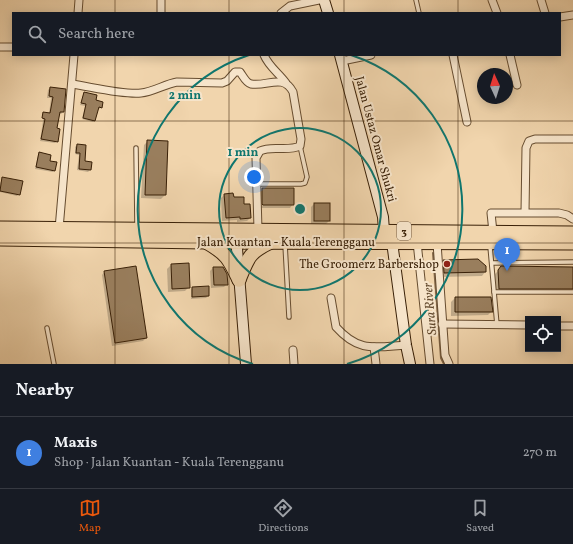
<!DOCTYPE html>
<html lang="en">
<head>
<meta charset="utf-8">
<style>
  body { margin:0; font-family:Vollkorn,serif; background:#242831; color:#f1f3f6 }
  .controls { position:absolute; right:12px; bottom:12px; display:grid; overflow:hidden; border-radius:0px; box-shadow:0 2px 10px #0003 }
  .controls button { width:36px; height:36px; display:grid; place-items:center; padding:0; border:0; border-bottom:1px solid #363941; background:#171b24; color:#f1f3f6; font:20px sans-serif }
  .compass { position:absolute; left:477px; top:68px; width:36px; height:36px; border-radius:50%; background:#171b24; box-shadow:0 2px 10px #0003; rotate:356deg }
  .you { position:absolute; left:254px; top:177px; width:14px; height:14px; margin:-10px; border:3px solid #fff; border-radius:50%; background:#1a73e8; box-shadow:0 0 0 6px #1a73e833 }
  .badge { display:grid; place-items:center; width:26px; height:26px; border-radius:50%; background:#ea580c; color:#fff; font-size:13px; font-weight:700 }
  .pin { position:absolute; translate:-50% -33px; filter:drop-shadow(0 1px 2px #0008) }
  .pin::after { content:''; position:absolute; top:21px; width:14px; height:12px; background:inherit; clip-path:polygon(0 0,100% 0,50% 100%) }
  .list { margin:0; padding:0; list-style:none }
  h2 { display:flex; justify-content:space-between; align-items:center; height:52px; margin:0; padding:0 16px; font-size:17px }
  h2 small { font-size:13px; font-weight:400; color:#9ea1a6 }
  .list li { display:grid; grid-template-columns:26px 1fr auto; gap:12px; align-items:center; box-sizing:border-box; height:72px; padding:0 16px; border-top:1px solid #363941 }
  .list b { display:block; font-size:15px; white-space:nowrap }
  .list p { margin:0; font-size:13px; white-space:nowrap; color:#9ea1a6 }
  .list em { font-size:13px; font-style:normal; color:#9ea1a6 }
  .icon { flex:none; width:22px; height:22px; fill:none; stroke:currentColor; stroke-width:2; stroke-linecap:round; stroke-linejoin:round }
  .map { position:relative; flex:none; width:573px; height:364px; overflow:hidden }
  .search { position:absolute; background:#171b24; box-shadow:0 2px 10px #0003; left:12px; right:12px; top:12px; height:44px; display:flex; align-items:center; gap:10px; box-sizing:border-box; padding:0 14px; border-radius:0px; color:#9ea1a6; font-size:15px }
  .sheet { height:124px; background:#171b24 }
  nav { display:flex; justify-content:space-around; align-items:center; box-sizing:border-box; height:56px; border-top:1px solid #363941; background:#171b24; font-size:11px; color:#9ea1a6 }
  nav a { display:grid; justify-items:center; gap:2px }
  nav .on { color:#ea580c }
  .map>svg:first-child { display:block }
  .shadow { fill:#0003 }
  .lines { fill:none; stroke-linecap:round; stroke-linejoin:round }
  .stream { stroke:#826749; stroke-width:2 }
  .building { fill:#997e5d; stroke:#392007 }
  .lane-casing { stroke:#674d30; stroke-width:5.5 }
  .street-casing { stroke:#674d30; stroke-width:9 }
  .secondary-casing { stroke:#392007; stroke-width:12 }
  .highway-casing { stroke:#392007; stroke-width:15 }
  .lane { stroke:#f6e4ca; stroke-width:3.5 }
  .street { stroke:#f6e4ca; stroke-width:7 }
  .secondary { stroke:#f6e4ca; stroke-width:10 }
  .highway { stroke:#f1d5ad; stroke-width:13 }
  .grid { fill:none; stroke:#392007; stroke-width:1; stroke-opacity:0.55 }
  .ring { fill:none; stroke:#0f766e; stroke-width:2 }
  .poi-dot { fill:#8f2418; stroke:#f6e4ca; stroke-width:1.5 }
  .labels { text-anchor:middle; stroke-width:4; stroke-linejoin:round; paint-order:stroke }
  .shield { fill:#f6e4ca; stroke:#725b42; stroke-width:1 }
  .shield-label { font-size:11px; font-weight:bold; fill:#392007 }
  .street-label { font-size:12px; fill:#392007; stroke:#f6e4ca }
  .poi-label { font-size:12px; fill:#392007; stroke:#f6e4ca; text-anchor:end }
  .water-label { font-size:13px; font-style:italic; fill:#634a2e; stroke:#f6e4ca }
  .centre { fill:#0f766e; stroke:#f6e4ca; stroke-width:2 }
  .ring-label { font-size:12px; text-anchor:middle; font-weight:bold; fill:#0f766e; stroke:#f6e4ca; stroke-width:4; stroke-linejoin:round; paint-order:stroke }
</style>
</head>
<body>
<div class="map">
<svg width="573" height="364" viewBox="0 0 573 364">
  <rect width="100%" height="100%" fill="#f1d5ad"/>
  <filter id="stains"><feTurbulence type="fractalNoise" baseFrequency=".005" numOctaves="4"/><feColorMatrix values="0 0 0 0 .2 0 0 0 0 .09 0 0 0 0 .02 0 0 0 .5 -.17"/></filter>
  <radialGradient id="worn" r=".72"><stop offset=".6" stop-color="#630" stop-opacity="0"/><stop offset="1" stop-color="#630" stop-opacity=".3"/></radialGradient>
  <g class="shadow">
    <path d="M50,88L65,90L63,112L61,114L59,113L56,129L57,141L55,143L40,141L44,114H49L51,98H47L48,90Z"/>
    <path d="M84,93L95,101L101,107L99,109L97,108L95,120L93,122L82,119L85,106L80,105L83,95Z"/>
    <path d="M148,141L167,142L165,195L161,199L141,198L144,145Z"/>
    <path d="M77,145L84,162L90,170L88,172L77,170L79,155L75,154V147Z"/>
    <path d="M40,153L49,161L54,170L53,172L35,169L38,155Z"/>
    <path d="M3,178L19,194L17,196L0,192V183Z"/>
    <path d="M262,189L293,204L290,208H259L258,193Z"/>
    <path d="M224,195L233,198L250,218L247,221L237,222V220L222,221L221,198Z"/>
    <path d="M314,204L329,221L326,224H311V207Z"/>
    <path d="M444,261L485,272L482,276L441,277L440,265Z"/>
    <path d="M188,264L189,287L185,291L168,292L167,269L171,265Z"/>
    <path d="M502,267L573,268V292H496L494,275Z"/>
    <path d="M213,268L227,284L224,287L211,288L210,271Z"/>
    <path d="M104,272L146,338L143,341L112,346L102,275Z"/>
    <path d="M192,288L208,296L206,298L191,299V290Z"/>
    <path d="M455,298L492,311L488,315L451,316V302Z"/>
  </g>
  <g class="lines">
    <path class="stream" d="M433,253L441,358L444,364"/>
  </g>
  <g class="building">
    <path d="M50,87L66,89L64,112H60L57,128L60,129L58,142L41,139L45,119L42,118L43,112L50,113L53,97L49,96Z"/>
    <path d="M84,92L97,95L96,100L103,102L102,108L99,107L95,121L83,118L86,104L81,103Z"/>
    <path d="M147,140L168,141L166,195H145Z"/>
    <path d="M77,144L86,145L85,161L92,162L91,170L79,169L80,153H76Z"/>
    <path d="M39,152L51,155L50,161L57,162L55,171L36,167Z"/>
    <path d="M2,177L23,181L20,195L0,191Z"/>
    <path d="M262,188H294V205H263L262,204Z"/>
    <path d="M233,193L234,197H244V204H250L251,218L240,219V217L226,218L224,194Z"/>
    <rect x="314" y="203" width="16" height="18"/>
    <path d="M478,259L486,266V272L444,273L443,260Z"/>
    <path d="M189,263L190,288L172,289L171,264Z"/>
    <path d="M136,266L147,338L115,343L104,271Z"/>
    <path d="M501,266L573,267V289H499L498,270Z"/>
    <path d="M213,267H223L227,274L228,285H214Z"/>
    <path d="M209,286V296L192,297V287Z"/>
    <path d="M455,297H491L493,312H455Z"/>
  </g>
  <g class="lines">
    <g class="lane-casing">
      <g id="lane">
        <path d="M416,0L419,13"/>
        <path d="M136,148L137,227"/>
        <path d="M257,184H301L305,183L307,177L300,146"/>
        <path d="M285,244L289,317"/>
        <path d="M490,246L497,325"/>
        <path d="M492,263L573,262"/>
        <path d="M494,292H573"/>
        <path d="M47,328L54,364"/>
      </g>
    </g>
    <g class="street-casing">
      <g id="street">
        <path d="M492,0L497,13"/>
        <path d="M541,0L545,13"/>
        <path d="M78,13L79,0"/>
        <path d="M161,13V0"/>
        <path d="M281,13L290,6L319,0"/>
        <path d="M560,17L573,15"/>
        <path d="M0,47H13"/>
        <path d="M264,55C269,67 279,73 286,83"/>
        <path d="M453,55L467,122"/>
        <path d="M510,55L517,85"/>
        <path d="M342,61L371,55"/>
        <path d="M72,84C92,87 123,95 141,93C153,92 165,84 177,82L222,83L227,81L235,72H240C243,76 246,83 251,84C267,87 283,73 293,92L301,139L300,146C287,152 272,145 260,151L256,158L258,230"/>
        <path d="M525,212L526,148L529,141L535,139H573"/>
        <path d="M59,229L74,55"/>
        <path d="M493,232L491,213H559L567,215L573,219"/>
        <path d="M417,242L430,364"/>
        <path d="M437,243L445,355L449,364"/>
        <path d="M331,298L336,327C359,353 375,347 406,345"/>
        <path d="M442,324L528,325"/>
        <path d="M558,326H573"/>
        <path d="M374,347L376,364"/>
        <path d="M293,350L294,364"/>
      </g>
    </g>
    <g class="secondary-casing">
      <g id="secondary">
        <path d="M324,0L328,13"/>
        <path d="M340,55L383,217L384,231"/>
        <path d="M236,236L246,364"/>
        <path d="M392,242L406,345L410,364"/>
      </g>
    </g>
    <g class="highway-casing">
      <g id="highway">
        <path d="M0,228L573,233"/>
        <path d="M0,239L206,242L573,243"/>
        <path d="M206,242C227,254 229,259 239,280"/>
        <path d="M239,280C248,258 249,252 271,242"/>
      </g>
    </g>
    <use href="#lane" class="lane"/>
    <use href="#street" class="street"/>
    <use href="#secondary" class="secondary"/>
    <use href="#highway" class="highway"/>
  </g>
  <path class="grid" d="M115,0V13M229,0V13M344,0V13M458,0V13M115,55V364M229,55V364M344,55V364M458,55V364M0,121H573M0,243H573"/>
  <g class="ring">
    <circle cx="300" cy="209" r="81"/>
    <path d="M253 364A162 162 0 0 1 249 55M351 55A162 162 0 0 1 347 364"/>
  </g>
  <circle class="poi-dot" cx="447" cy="264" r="4"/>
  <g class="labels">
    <rect class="shield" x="397" y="222" width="14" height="18" rx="3"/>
    <g class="shield-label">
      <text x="404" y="235">3</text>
    </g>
    <g class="street-label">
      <text transform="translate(376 139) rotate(75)" y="4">Jalan Ustaz Omar Shukri</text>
      <text x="286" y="246">Jalan Kuantan - Kuala Terengganu</text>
    </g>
    <g class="poi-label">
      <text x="439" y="268">The Groomerz Barbershop</text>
    </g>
    <g class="water-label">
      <text transform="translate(429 309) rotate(-95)" y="5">Sura River</text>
    </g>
  </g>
  <circle cx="300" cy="209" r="6" class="centre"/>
  <g class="ring-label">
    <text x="185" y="99">2 min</text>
    <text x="243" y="156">1 min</text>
  </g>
  <rect width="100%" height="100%" filter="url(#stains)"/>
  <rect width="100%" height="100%" fill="url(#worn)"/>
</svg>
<div class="controls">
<button><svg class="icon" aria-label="locate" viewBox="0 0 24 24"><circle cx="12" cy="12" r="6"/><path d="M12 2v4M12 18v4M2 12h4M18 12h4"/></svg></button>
</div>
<svg class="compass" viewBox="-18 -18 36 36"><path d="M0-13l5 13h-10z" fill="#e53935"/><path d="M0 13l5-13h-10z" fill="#9ea1a6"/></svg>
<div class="you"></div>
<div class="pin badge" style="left:507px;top:271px;background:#3f7fe0">1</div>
<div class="search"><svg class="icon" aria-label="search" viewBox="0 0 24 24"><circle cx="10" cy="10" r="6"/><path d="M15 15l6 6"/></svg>Search here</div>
</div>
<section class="sheet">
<h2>Nearby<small></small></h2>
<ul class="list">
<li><span class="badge" style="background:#3f7fe0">1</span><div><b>Maxis</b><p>Shop · Jalan Kuantan - Kuala Terengganu</p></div><em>270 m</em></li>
</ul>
</section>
<nav>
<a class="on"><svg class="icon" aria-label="map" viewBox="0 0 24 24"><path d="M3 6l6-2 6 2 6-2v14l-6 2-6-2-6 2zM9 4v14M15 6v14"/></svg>Map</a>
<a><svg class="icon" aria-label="directions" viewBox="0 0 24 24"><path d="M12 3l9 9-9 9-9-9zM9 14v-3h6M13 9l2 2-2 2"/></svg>Directions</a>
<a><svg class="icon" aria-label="saved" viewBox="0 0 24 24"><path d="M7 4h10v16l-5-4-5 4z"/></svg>Saved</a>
</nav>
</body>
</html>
